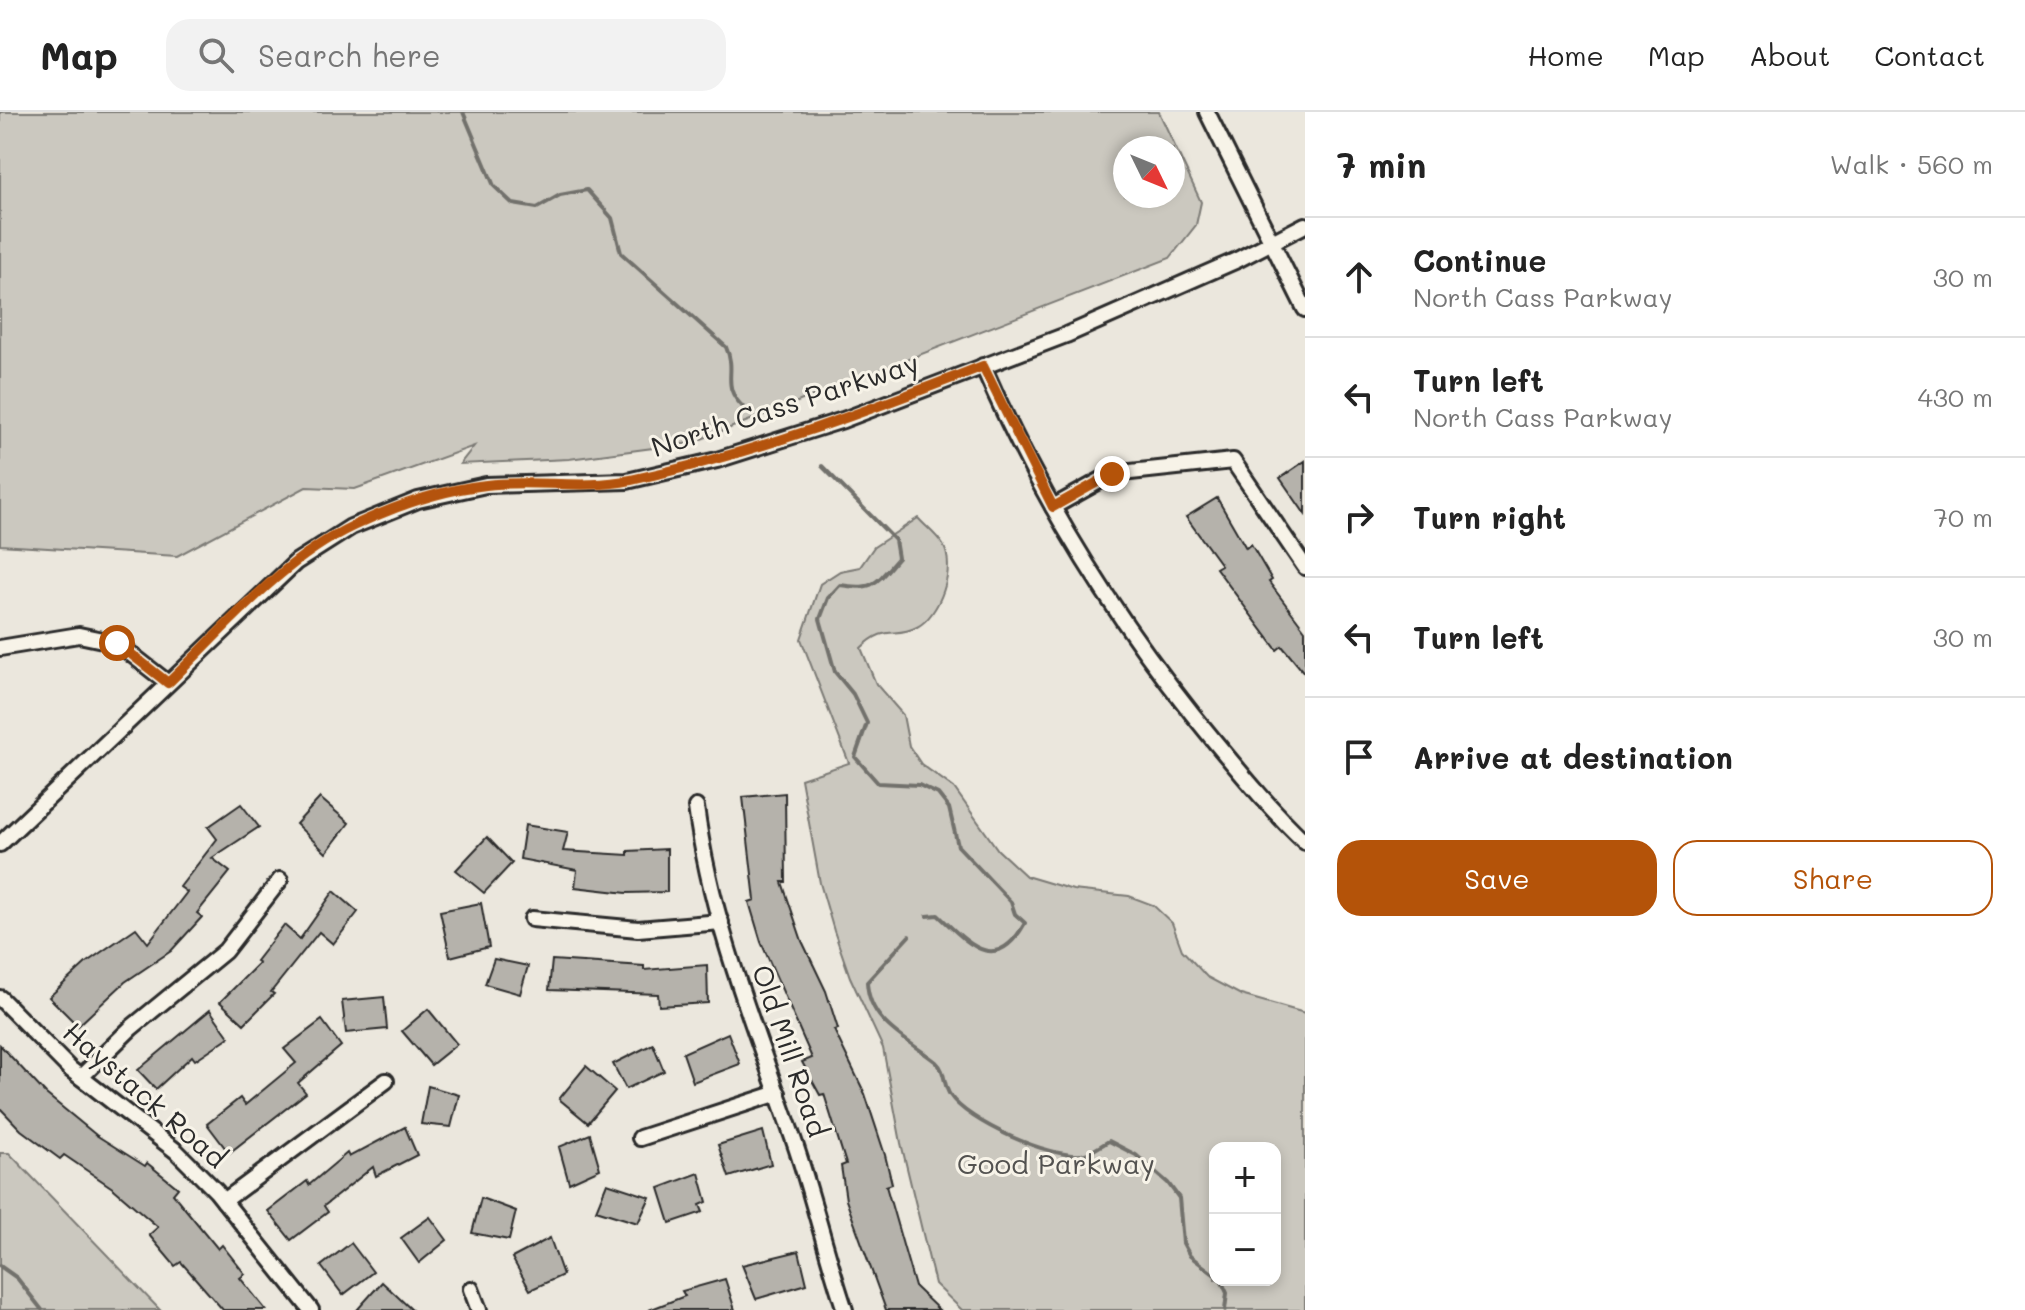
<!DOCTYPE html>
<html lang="en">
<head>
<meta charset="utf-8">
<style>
  body { margin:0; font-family:Mali,sans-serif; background:#f2f2f2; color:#222 }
  .controls { position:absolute; right:24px; bottom:24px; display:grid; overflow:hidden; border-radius:16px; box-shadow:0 4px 12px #0003 }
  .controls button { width:72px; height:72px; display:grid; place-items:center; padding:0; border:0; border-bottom:2px solid #e0e0e0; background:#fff; color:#222; font:40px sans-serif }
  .compass { position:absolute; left:1113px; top:24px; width:72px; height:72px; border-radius:50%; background:#fff; box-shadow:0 4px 12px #0003; rotate:133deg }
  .stop { position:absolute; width:24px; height:24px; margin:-18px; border:6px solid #b45309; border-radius:50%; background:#fff }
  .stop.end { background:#b45309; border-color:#fff; box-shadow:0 2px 8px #0008 }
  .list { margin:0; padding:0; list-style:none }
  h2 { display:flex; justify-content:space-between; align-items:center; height:104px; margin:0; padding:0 32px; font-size:34px }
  h2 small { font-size:26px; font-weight:400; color:#767676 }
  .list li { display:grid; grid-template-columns:52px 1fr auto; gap:24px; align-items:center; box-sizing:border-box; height:120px; padding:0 32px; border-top:2px solid #e0e0e0 }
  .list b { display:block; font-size:30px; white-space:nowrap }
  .list p { margin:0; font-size:26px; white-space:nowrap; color:#767676 }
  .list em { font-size:26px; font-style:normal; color:#767676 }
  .actions { display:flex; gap:16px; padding:24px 32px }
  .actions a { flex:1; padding:18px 0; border:2px solid #b45309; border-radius:24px; text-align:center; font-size:28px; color:#b45309 }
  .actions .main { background:#b45309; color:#fff }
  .icon { flex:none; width:44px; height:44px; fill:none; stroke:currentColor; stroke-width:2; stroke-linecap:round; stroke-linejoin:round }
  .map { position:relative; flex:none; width:1305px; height:1198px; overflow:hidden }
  header { display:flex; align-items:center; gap:48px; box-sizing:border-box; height:112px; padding:0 40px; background:#fff; border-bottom:2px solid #e0e0e0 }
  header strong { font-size:38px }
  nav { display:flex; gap:44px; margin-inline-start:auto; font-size:28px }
  .search { width:560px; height:72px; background:#f2f2f2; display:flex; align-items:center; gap:20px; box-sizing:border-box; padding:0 28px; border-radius:24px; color:#767676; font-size:30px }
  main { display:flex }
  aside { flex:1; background:#fff }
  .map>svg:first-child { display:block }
  .green { fill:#cbc8bf; stroke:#7b7a75; stroke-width:2; fill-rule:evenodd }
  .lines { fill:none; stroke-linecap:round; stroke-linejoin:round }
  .stream { stroke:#72716c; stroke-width:4 }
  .building { fill:#b5b2ab; stroke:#2b2b2b; stroke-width:2 }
  .minor-casing { stroke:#2b2b2b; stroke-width:20 }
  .minor { stroke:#f7f3e8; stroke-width:14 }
  .route { stroke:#b45309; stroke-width:10 }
  .labels { text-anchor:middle; stroke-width:6; stroke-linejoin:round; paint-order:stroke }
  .street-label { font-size:28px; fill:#2b2b2b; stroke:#f7f3e8 }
  .park-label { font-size:28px; fill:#535250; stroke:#f7f3e8 }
</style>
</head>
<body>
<header>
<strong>Map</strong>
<div class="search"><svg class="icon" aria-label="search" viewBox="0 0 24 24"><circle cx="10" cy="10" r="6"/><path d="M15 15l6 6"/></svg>Search here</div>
<nav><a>Home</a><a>Map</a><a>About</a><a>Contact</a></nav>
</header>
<main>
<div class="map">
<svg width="1305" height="1198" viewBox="0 0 1305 1198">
  <rect width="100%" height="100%" fill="#ebe7dd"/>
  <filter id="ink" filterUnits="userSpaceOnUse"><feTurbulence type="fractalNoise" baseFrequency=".0125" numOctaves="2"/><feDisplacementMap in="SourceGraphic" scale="16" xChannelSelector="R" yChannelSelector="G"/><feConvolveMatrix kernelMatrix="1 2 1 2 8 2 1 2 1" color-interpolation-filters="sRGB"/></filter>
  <g filter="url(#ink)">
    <g class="green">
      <path d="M0,0H1159L1201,90L1196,113L1170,146L691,331L569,347L460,352L474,334L355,377L306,375L177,444L0,433ZM1125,36H1173V84H1125Z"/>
      <path d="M918,406C926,415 937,423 943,433C957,456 939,504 917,515C894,527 887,511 861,536L876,572L903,603L909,634L921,652L954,676L998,738L1026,764L1073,778L1129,784L1153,793L1172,811L1182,838L1207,865L1241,883L1305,901V1198H962L935,1172L901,1031L883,936L850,865L834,819L820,771L801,667L849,651L801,527L820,472L840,459L860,455L874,435ZM1215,1036H1275V1168H1215Z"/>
      <path d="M0,1041H9L160,1198H0Z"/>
    </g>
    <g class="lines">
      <g class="stream">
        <path d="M463,0L494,74L513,92L537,96L560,83L587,78L612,106L621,141L726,235C738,262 719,272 744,296"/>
        <path d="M822,354L895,428L898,446C876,471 875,479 840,473L828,486L820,507L835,560L853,582L867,611L855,645L878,671L919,673L938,682L949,696L958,734L1011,790L1015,802L1025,811C996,863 970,833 938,803L927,804"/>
        <path d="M909,824L867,870C869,912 908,927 936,950C946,959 943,973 950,983C967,1010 1050,1046 1081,1043C1090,1042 1101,1033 1109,1029L1136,1043L1168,1071L1179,1086L1183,1131L1190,1144L1215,1163"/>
        <path d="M0,1154L17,1166L42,1198"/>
        <path d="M1221,1168L1227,1181L1225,1198"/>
      </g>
    </g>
    <g class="building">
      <path d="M1305,349V402L1280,366Z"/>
      <path d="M1217,386L1246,436L1251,432L1272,468L1269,470L1305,518V562L1282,534L1277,538L1216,456L1221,453L1186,405Z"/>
      <path d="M785,681L786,770H782L802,829L826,879L838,917L834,918L865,982L885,1043L892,1072L886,1074L915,1175L939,1198H886L846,1088L841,1054L846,1052L824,982L820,983L802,950L812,946L761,830L749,790L755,788L743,685Z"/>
      <path d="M320,686L349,711L326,741L296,712Z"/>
      <path d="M241,692L259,715L212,746L230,760L197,801L202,805L171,839L125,870L78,914L49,885L87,850L136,816L148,831L187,780L180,775L217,727L208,715Z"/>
      <path d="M525,713L568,720L563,739L628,743V739L667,737V780L627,781L575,775L577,758L520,747Z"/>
      <path d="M487,725L512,751L484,781L456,758Z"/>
      <path d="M334,779L358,800L333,832L319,820L271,880L274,882L244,912L220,890L259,851L256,849L284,813L300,827Z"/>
      <path d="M481,791L489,835L450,845L440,799Z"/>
      <path d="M494,847L528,854L520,882L485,872Z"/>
      <path d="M552,848L644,854V858L707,853L708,891L659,894L658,882L549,878Z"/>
      <path d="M384,885L387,917L346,921L342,889Z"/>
      <path d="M428,897L457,932L431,953L402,919Z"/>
      <path d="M210,898L229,925L195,948L192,944L156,977L138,958Z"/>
      <path d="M322,908L341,934L298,971L306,981L229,1041L207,1012L240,986L245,993L296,951L284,937Z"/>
      <path d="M728,921L740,952L693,970L683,941Z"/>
      <path d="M653,932L664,959L626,977L613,952Z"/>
      <path d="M0,933L46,982L96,1023L145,1054L147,1051L178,1076L173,1082L218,1137L222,1133L245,1162L240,1166L266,1198H223L181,1150L175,1154L149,1123L158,1115L114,1077L64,1043L60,1047L21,1018L0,996Z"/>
      <path d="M586,954L615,979L588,1011L559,987Z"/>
      <path d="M428,974L459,983L451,1015L421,1012Z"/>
      <path d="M405,1015L417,1043L376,1064L373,1055L324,1094L328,1100L291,1128L268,1099L307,1069L309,1073L347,1041L349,1045Z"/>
      <path d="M763,1019L771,1052L729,1065L718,1033Z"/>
      <path d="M590,1022L600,1057L569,1071L559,1035Z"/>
      <path d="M699,1061L707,1090L700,1093L703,1100L670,1111L659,1076Z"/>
      <path d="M607,1071L650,1085L638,1111L596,1098Z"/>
      <path d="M481,1086L516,1099L509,1128L472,1121Z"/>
      <path d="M430,1105L447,1128L419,1151L401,1126Z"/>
      <path d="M550,1126L563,1163L530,1178L512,1146Z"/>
      <path d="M351,1131L373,1160L343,1183L321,1154Z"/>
      <path d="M799,1139L807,1172L756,1187L742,1153Z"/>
      <path d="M725,1167L735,1198H649L685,1184L682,1179Z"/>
      <path d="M382,1170L412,1198H357Z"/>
    </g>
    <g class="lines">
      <g class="minor-casing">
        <g id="minor">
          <path d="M1207,0L1305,197"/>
          <path d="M983,254C1042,391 1121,517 1216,631C1244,665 1273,700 1305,730"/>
          <path d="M1053,395L1112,362L1233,349L1305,455"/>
          <path d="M0,536L79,523L117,531L168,571"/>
          <path d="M696,695C711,810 756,919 794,1029C813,1084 826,1142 845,1198"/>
          <path d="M0,732L296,450L351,415L418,388L486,373L627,369L717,348L843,308L1066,223L1237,148L1305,113"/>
          <path d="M532,807L638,817L721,810"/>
          <path d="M0,886L70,957L176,1039L216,1079L311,1198"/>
          <path d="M81,965L131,916L225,839L280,768"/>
          <path d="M640,1026L778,981"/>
          <path d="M224,1089L386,969"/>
          <path d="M471,1177L479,1198"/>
        </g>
      </g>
      <use href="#minor" class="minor"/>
    </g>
  </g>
  <g class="lines" filter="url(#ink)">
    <path class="route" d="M117,531L168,571C224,517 281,448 353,414C393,395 441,378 486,373C534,367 583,378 631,368C753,342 868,299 983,254L1053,395L1112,362"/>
  </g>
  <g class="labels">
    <g class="street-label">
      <text transform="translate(785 293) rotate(-18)" y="10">North Cass Parkway</text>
      <text transform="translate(790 939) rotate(71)" y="10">Old Mill Road</text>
      <text transform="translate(145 983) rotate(41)" y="10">Haystack Road</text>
    </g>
    <g class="park-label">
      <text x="1056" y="1062">Good Parkway</text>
    </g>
  </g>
</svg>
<div class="controls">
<button>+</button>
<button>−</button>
</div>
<svg class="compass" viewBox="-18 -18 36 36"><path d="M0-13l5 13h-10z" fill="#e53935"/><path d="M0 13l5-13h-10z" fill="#767676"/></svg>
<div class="stop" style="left:117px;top:531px"></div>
<div class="stop end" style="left:1112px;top:362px"></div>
</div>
<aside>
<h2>7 min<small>Walk · 560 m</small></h2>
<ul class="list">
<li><svg class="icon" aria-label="ahead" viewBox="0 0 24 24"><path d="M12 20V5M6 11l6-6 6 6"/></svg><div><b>Continue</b><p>North Cass Parkway</p></div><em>30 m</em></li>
<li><svg class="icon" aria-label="left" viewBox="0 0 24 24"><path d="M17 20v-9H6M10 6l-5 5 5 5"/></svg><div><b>Turn left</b><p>North Cass Parkway</p></div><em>430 m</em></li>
<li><svg class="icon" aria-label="right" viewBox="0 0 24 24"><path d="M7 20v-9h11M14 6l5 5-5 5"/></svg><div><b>Turn right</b></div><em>70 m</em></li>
<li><svg class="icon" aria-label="left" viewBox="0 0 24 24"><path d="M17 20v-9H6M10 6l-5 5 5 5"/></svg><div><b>Turn left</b></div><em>30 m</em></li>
<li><svg class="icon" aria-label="arrive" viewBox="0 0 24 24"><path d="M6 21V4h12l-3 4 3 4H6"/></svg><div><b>Arrive at destination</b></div></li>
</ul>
<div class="actions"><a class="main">Save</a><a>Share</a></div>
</aside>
</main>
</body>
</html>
